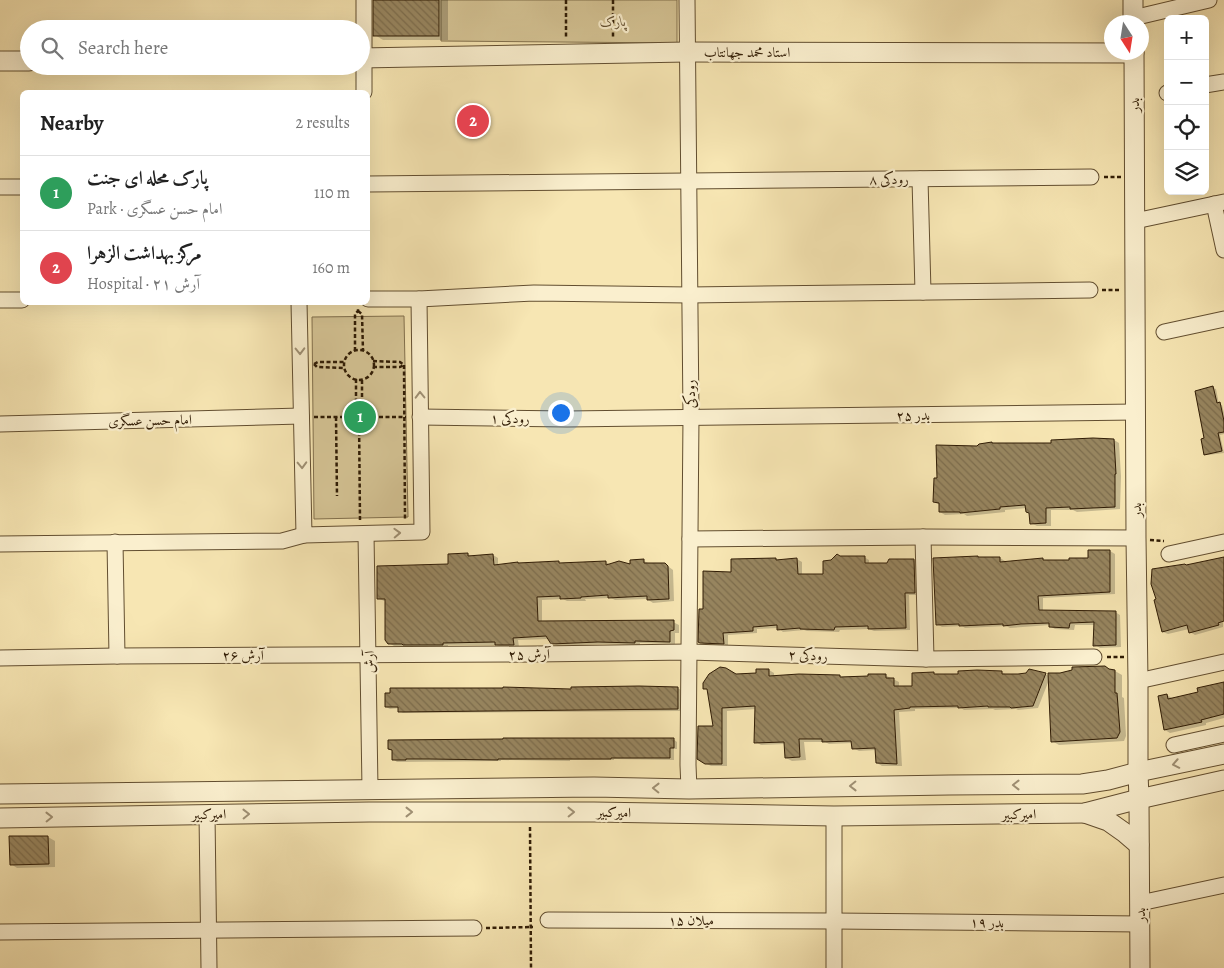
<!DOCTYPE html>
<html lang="en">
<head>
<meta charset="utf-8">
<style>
  body { margin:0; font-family:Alegreya,Amiri,serif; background:#f2f2f2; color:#222 }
  .controls { position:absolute; right:15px; top:15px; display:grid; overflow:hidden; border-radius:8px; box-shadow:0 5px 20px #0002 }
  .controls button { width:45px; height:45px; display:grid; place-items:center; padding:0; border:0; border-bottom:1px solid #e0e0e0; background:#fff; color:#222; font:25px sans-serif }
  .compass { position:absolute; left:1104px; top:15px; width:45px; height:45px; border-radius:50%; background:#fff; box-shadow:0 5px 20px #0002; rotate:168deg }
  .you { position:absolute; left:560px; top:412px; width:18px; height:18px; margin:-12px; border:4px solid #fff; border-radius:50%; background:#1a73e8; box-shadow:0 0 0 8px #1a73e833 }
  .badge { display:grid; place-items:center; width:32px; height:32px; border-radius:50%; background:#db2777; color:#fff; font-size:16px; font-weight:700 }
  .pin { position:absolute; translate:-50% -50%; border:2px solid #fff; box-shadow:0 1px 5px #0006 }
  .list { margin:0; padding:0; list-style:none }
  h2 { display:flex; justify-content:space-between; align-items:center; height:65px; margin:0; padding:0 20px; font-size:21px }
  h2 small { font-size:16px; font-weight:400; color:#767676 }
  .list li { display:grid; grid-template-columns:32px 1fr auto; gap:15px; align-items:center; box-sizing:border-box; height:75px; padding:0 20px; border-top:1px solid #e0e0e0 }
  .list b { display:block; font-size:19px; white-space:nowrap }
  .list p { margin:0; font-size:16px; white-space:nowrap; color:#767676 }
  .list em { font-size:16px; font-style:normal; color:#767676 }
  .icon { flex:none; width:28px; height:28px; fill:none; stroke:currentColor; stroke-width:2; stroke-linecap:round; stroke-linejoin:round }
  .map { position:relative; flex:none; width:1224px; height:968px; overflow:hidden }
  .search { position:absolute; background:#fff; box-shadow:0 5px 20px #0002; left:20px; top:20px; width:350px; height:55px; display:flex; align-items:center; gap:12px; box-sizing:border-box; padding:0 18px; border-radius:28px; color:#767676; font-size:19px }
  .panel { position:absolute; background:#fff; box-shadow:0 5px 20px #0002; left:20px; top:90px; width:350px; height:215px; border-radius:8px }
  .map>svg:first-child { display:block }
  .green { fill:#d5c495; stroke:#82704d }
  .shadow { fill:#0003 }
  .building { fill:url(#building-back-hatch); stroke:#301c05 }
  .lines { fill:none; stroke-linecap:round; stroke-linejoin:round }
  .minor-casing { stroke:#624e30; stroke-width:17 }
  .tertiary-casing { stroke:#624e30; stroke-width:21 }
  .path { stroke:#301c05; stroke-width:2.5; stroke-dasharray:4 2.5; stroke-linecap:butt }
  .minor { stroke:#faefce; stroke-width:15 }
  .tertiary { stroke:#faefce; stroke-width:19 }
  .oneway { stroke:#9f9074 }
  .labels { text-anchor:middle; stroke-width:4.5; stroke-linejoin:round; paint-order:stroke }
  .park-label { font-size:14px; font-style:italic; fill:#624e30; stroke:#faefce }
  .street-label { font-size:14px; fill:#301c05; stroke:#faefce }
</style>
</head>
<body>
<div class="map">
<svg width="1224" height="968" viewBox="0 0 1224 968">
  <defs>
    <pattern id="building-back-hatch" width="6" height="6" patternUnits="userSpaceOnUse" patternTransform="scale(1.25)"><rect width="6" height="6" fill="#97855f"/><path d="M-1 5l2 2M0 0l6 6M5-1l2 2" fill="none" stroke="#7c6c4c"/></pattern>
  </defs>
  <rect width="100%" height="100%" fill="#f7e6b3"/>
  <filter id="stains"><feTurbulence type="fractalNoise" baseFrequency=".004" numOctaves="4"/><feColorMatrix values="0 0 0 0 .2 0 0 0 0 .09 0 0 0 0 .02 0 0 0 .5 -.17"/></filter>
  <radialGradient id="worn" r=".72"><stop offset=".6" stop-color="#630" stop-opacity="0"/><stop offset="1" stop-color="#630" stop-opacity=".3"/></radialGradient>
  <g class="green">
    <path d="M441,0H677V43L441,41Z"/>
    <path d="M404,316L408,517L314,519L312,317Z"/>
  </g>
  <g class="shadow">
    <path d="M374,0H448V40H383L375,35Z"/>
    <path d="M1213,388L1216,389L1219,404L1222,405L1224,413V434L1220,435L1224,453L1208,455L1205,454L1206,439Z"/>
    <path d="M1114,440L1119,443L1121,476V477L1120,509L1077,512L1073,510H1051V526H1037L1031,523L1030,514L1027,508L1005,510V512L967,516L964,514L945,515L940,512V505L934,502L977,447L1052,445Z"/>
    <path d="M1110,551L1115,554V594L1043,598V612H1115L1120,615L1121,647L1100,648L1095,645V625H1075L1074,630L1055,629L1050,626V625L1010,628L1006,626L965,628L962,626L942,627L937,624L934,559L978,557L981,558H1000L1005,561V563L1043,559L1047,562L1089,559Z"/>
    <path d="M468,554L473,557L493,555L498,558V566L558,562L561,564L606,562L611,565H631L644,561L650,564H665L673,570L674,601L653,603L647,599L615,600L611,598L585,599L586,601H567L563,599L542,600V622H673L679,625V633H675V644L640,643V645L604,644L558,646L552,643L549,639L518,640L519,647H501L497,645H448V647L409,648L407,646H394L389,643L386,601H384L378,598L449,565Z"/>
    <path d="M864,557L869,560V564H888L914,560L919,563L920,595H909L910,630L874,631L869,629L840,630L839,632L807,631L804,630L783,632L778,628L757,629V633L728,635V646L706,645L700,642L705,610L732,573L776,559L779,561L797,559L802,562V575H824L840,558Z"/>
    <path d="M1224,558L1223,627L1195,635L1190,632L1189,629L1168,634L1163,632L1187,566Z"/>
    <path d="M769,670L774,673V677H839L842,678L885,675L899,682V687H914L933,673L936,675H959L1002,672L1007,675L1045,674L1049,676L1115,671L1122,675V697L1124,698L1126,736L1124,741L1059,745L1052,741L1049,680L1038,708L1018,710L1016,709L995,710L993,709L964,710L961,708L915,709V711L899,712L902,766H882L877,763L876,750L859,751L853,748L852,743L829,744L825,742H804L806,760L792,761L786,758L785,744L761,745L756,742V709L727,711V766H711L705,763L714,727L709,690L704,688L736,675L757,674Z"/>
    <path d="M1224,684V718L1206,723V725L1170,733L1165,730L1167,695L1172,698L1200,693Z"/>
    <path d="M678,688L682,691V711L403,713L399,711L400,708L390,709L386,707L573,690Z"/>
    <path d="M673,739L677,742V749H674V760L614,759V760H570V761L501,760V761L397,762L393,759V751L390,749Z"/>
    <path d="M48,837L55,841V867L17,868L11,864V838Z"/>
  </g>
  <g class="building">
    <rect x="373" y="0" width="66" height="36"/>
    <path d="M1213,386L1217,403L1220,402L1224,421V432L1218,433L1222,451L1204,455L1201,439L1204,438L1195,391Z"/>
    <path d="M1093,438L1114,439L1116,474H1115V507L1070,509V507L1046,508V523L1030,524L1029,513L1026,512L1025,505L1000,507V509L960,513V512H939V503L933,502L934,478H937L936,445L977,446L979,444L992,442V443H1051V440Z"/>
    <path d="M1088,550H1110V592L1038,596L1039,610L1116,611V645L1093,646L1094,622L1070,623L1069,628L1049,627V623L1021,624L1003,626V624L959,626V624L936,625L933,558L978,556V557H1000V562L1043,558V560H1069V558H1088Z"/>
    <path d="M468,553V556L493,554L494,565L518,562V563L559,561V563L606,561V565L619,561L630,564V560L644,559V563H665L668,566L669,599L647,600V596L608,598V595L581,597V598L560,599V596L537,597L538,621L674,620V630L670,631V642L635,641V643L598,642L551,644L546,636L513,638L514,645H495V642L443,643V645H403L402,644H388L385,640V599H377V566L448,564V554Z"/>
    <path d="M837,554L840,556H865V563H887L889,559H914L915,593H905L906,628L868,629V626L835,627L834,630L800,629V628L777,630V625L753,627V631L723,633L724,644L700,643L698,642L699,609H703V571L731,572V559L776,558V560L797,558L798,574H823V561L831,560Z"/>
    <path d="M1224,557V621L1218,623L1219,625L1189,633L1187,625L1162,632L1154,600L1156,599L1151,584L1152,569L1185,564L1186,565Z"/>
    <path d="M1105,666L1109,669L1115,670V693H1117L1120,732L1117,738L1051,742L1048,673H1060L1072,670V667Z"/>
    <path d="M720,667L726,668L736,674L756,673V669H769V676L799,674L840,675V677L868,676V674H886V678H894V686H912V673L934,672V674H958V671L977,670L1002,671V674H1018L1026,673L1029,669L1046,673L1033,706L1011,708L1010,707H988V706L958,708V706L910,707V708L894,710L897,764L876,763L875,748L852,749L851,741L822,742V739H799L800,757L785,758L784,742L754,743L755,706L722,708V764H705L697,759L698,726H713L707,689H703V683L709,674Z"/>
    <path d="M1224,682V714L1201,720L1202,722L1164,730L1158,696L1167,694L1168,699L1198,692L1197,688Z"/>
    <path d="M639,686L678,687V709L398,712V707H385V693H390V688H503V687L571,689V687Z"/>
    <path d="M503,738H674V748H670V758H611V759H498V760L429,759H406V760H392V750L388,749V740L503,739Z"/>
    <path d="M9,836H48L49,864L10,865Z"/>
  </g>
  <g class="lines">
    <g class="minor-casing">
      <g id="minor">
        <path d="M687,0L691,417L688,765L689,789"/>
        <path d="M1133,18L1209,0"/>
        <path d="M1205,85L1224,82"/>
        <path d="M364,92V0"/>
        <path d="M1167,93H1168"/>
        <path d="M920,179L923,292"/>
        <path d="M368,184L1091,177"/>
        <path d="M0,187H22"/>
        <path d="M1214,204L1224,250"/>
        <path d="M1135,221L1224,202"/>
        <path d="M419,299L534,293L689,295L1090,290"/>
        <path d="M0,300H22"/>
        <path d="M299,302L304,535L422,532L419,299H368"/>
        <path d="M1164,332L1224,319"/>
        <path d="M420,417L567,419L1136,412"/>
        <path d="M0,424L301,416"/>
        <path d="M366,534L370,789"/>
        <path d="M923,537L926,659"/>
        <path d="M690,539L923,537L1136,538"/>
        <path d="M115,542L117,656"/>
        <path d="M0,544L282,541L304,535"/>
        <path d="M1169,554L1224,542"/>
        <path d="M0,658L117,656L535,654L689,652L926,659L1094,657"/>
        <path d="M1138,681L1224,662"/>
        <path d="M1174,745L1224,734"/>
        <path d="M207,814L209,968"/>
        <path d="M834,816V968"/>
        <path d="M1140,903L1224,885"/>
        <path d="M548,920L834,921L1140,924"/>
        <path d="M0,932L474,928"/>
      </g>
    </g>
    <g class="tertiary-casing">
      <g id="tertiary">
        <path d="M1133,0V22"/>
        <path d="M1134,52L1136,538L1138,681V772L1139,799L1140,968"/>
        <path d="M361,58L687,52L1134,53"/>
        <path d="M0,61H29"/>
        <path d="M0,794L594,787L689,789L949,785L1082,784L1108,780L1138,772L1224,754"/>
        <path d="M1085,813L1108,821L1125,833L1139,845"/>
        <path d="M0,818L369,812H594L834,816L1085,813L1139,799L1224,780"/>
      </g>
    </g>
    <g class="path">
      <path d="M566,0V38"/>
      <path d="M613,0V38"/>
      <path d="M1104,177H1121"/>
      <path d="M1102,290H1121"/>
      <path d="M358,311L362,314L363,351"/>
      <circle cx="359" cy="365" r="15"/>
      <path d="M355,351V314L358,311V307"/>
      <path d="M373,361L400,362L404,365"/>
      <path d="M314,364L318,362H345"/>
      <path d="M314,364L317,367L345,368"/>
      <path d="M404,365L405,519"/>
      <path d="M373,367H400L404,365"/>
      <path d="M356,379V411L359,417"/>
      <path d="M314,417H406"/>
      <path d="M336,417L337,496"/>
      <path d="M360,520L359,417L362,409V380"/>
      <path d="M1150,540L1164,541"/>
      <path d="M1107,657H1124"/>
      <path d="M530,827L531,968"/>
      <path d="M486,928L533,927"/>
    </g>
    <use href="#minor" class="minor"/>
    <use href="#tertiary" class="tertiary"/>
  </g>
  <defs><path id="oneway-chevron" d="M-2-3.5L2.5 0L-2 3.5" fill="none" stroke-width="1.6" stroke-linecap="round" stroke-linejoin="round" transform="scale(1.25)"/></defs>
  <g class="oneway">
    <use href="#oneway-chevron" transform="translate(300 351) rotate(89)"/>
    <use href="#oneway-chevron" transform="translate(420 395) rotate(-91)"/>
    <use href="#oneway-chevron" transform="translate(302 465) rotate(88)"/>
    <use href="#oneway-chevron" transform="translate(397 533) rotate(-2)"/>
    <use href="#oneway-chevron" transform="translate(1176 764) rotate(169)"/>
    <use href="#oneway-chevron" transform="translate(1016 785) rotate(180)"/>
    <use href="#oneway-chevron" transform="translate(853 786) rotate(179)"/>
    <use href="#oneway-chevron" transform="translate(656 788) rotate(-179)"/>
    <use href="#oneway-chevron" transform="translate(409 812)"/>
    <use href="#oneway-chevron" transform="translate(571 812) rotate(-1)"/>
    <use href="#oneway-chevron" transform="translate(246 814) rotate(-1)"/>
    <use href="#oneway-chevron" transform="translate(49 817) rotate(-1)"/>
  </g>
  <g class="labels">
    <g class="park-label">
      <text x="613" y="26">پارک</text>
    </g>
    <g class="street-label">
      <text x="747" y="57">استاد محمد جهانتاب</text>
      <text transform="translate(1134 105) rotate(-90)" y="5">بدر</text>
      <text transform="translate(889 179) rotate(-1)" y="5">رودکی ۸</text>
      <text transform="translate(690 394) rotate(-91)" y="5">رودکی</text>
      <text transform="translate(913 415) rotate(-1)" y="5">بدر ۲۵</text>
      <text transform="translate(510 418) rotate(1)" y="5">رودکی ۱</text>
      <text transform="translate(150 420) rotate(-1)" y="5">امام حسن عسگری</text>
      <text transform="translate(1136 510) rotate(-90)" y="5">بدر</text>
      <text transform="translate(529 654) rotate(-1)" y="5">آرش ۲۵</text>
      <text x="243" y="660">آرش ۲۶</text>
      <text transform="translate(808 655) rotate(2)" y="5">رودکی ۲</text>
      <text transform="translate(369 662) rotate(-90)" y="5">آرش</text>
      <text transform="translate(614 812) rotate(1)" y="5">امیرکبیر</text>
      <text transform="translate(209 814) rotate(-1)" y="5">امیرکبیر</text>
      <text transform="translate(1019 814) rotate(-1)" y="5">امیرکبیر</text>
      <text transform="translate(1140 915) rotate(-90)" y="5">بدر</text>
      <text x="691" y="925">میلان ۱۵</text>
      <text transform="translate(987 922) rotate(1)" y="5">بدر ۱۹</text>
    </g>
  </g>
  <rect width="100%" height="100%" filter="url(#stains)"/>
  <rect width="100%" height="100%" fill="url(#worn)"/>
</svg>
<div class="controls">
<button>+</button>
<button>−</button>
<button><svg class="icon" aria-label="locate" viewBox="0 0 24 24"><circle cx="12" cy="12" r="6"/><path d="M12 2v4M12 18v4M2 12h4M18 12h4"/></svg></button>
<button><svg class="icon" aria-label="layers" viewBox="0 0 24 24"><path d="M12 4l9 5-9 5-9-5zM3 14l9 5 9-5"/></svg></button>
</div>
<svg class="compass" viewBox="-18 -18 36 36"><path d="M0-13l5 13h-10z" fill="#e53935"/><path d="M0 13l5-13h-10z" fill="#767676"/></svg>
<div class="you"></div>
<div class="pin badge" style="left:360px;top:417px;background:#2e9e5b">1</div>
<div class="pin badge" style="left:473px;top:121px;background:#e0444e">2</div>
<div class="search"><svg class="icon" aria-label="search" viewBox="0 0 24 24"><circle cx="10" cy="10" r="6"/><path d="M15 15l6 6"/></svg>Search here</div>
<section class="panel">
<h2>Nearby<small>2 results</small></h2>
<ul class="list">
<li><span class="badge" style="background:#2e9e5b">1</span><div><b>پارک محله ای جنت</b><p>Park · امام حسن عسگری</p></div><em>110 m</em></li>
<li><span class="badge" style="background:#e0444e">2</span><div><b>مرکز بهداشت الزهرا</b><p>Hospital · آرش ۲۱</p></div><em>160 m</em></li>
</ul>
</section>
</div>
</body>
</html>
